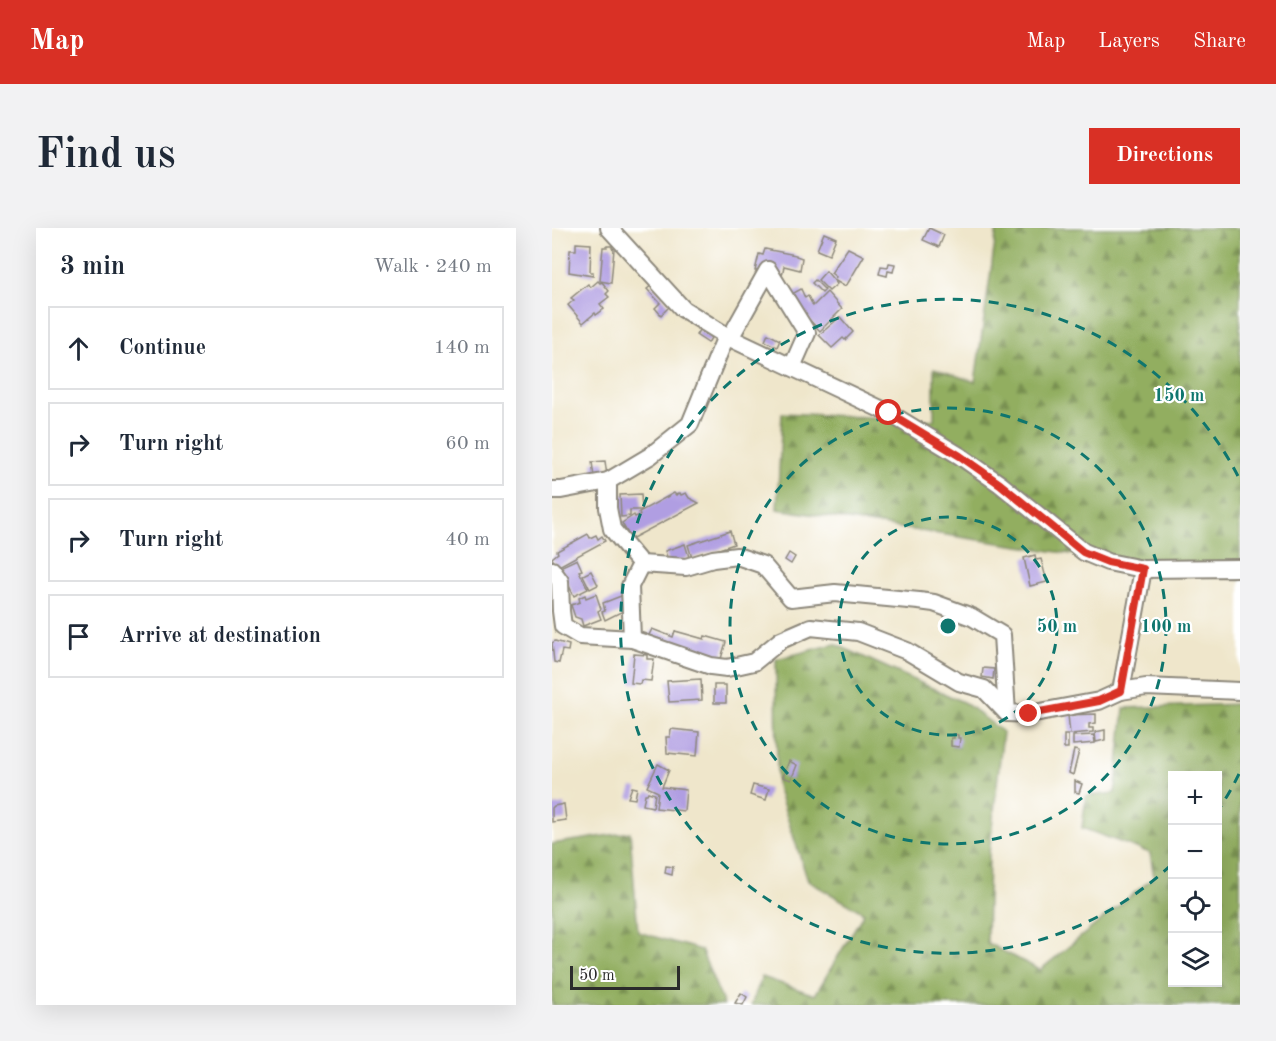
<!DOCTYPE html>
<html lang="en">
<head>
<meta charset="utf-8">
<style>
  body { margin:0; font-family:"Old Standard TT",serif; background:#f2f2f3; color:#1f2937 }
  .controls { position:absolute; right:18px; bottom:18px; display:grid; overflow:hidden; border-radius:0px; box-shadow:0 6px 24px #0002 }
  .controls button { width:54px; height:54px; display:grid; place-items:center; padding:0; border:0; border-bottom:2px solid #e0e1e3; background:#fff; color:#1f2937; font:30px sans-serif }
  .scale { position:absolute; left:18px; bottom:15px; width:110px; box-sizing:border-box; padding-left:6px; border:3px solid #2b2b2b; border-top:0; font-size:16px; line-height:21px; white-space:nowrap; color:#2b2b2b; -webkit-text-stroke:4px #fff; paint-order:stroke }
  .stop { position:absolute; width:18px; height:18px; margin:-14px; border:4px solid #d93025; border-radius:50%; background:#fff }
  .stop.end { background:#d93025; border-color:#fff; box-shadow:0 2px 6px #0008 }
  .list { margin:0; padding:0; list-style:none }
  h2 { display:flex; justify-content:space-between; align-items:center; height:78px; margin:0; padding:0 24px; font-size:26px }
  h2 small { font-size:20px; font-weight:400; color:#747a83 }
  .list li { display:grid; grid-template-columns:39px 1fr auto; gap:18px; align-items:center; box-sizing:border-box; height:84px; margin:0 12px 12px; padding:0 12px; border:2px solid #e0e1e3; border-radius:0px }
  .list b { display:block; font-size:22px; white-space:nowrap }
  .list em { font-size:20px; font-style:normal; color:#747a83 }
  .icon { flex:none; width:33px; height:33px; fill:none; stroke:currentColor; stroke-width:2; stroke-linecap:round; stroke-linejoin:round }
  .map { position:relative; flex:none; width:688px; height:777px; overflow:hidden; border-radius:0px }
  header { display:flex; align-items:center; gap:36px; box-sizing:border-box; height:84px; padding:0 30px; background:#d93025; color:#fff }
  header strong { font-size:28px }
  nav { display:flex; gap:33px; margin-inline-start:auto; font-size:21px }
  .intro { display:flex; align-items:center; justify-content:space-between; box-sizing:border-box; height:144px; padding:0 36px }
  h1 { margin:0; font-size:42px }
  .button { padding:15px 27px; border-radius:0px; background:#d93025; color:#fff; font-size:21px; font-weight:700 }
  main { display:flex; gap:36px; padding:0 36px }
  aside { flex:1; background:#fff; border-radius:0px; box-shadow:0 6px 24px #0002 }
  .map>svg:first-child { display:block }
  .forest { fill:url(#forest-firs); stroke:#5e6c46; stroke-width:1.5; fill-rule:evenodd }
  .building { fill:#b09ee2 }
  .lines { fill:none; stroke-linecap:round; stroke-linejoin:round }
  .minor-casing { stroke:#8d887b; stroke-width:20 }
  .minor { stroke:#fff; stroke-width:16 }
  .route { stroke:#d93025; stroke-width:8 }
  .ring { fill:none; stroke:#0f766e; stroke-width:3; stroke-dasharray:10 8 }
  .centre { fill:#0f766e; stroke:#fff; stroke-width:3 }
  .ring-label { font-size:18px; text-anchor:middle; font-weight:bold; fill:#0f766e; stroke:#fff; stroke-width:4.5; stroke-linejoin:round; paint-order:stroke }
</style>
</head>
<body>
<header>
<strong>Map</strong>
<nav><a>Map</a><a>Layers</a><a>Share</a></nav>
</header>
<div class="intro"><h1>Find us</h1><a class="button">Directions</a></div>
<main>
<aside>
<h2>3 min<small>Walk · 240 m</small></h2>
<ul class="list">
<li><svg class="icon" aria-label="ahead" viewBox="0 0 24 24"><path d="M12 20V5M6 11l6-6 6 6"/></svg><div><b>Continue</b></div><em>140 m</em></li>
<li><svg class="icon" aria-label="right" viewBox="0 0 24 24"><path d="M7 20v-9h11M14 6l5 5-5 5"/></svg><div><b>Turn right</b></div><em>60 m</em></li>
<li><svg class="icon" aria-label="right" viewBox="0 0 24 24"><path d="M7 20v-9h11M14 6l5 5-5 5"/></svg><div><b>Turn right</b></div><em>40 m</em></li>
<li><svg class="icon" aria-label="arrive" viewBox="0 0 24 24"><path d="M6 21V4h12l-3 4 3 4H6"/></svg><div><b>Arrive at destination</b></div></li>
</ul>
</aside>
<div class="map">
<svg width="688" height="777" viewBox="0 0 688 777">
  <defs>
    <pattern id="forest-firs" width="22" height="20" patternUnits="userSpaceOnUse" patternTransform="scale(1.5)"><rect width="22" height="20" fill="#92ae61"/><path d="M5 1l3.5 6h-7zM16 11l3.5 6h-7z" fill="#778e50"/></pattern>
  </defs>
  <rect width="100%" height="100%" fill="#fff"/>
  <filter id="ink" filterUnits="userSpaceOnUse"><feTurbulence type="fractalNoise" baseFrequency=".0167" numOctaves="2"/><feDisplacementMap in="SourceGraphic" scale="12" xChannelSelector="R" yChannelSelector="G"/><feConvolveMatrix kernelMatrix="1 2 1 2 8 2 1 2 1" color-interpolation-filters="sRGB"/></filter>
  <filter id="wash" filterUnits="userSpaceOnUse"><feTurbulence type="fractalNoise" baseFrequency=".008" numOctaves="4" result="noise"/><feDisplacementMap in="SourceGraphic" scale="24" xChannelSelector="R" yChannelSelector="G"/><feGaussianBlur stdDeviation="1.35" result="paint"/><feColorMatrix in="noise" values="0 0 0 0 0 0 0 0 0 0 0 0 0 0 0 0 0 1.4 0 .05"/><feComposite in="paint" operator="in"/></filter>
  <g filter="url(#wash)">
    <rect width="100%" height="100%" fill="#efe6cb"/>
    <g class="forest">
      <path d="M445,0H688V352L225,281L230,185L382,192V140L423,154Z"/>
      <path d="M283,416L413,475L451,504L437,626L435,715L488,742L602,649L598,625L530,600L534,568L563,565L572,480L688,476V777H199L210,749L263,767L312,685L256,653L225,558L224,431ZM620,548H666V754H620Z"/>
      <path d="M78,604L86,704L149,722L172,777H0V616Z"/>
    </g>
    <g id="blocks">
      <g class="building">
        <path d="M377,0L392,7L387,19L371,12Z"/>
        <path d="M272,5L284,10L277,27L265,22Z"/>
        <path d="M24,15L39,16L38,44H41V48L17,44L18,22H24Z"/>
        <path d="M55,18H60V20L62,21L59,55L48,53L51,19H55Z"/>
        <path d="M296,20L312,28L296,55L292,58L282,52L284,49L279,45Z"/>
        <path d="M213,21L244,27V28L250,30L248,42L232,38L230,48L203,43L207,26L211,27Z"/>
        <path d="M337,35L343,36L341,44L336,43L335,48L327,46L329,38L336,39Z"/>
        <path d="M274,43L285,56L277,63L266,52Z"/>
        <path d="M263,52L273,62L270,65L260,55Z"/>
        <path d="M46,53L48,55L50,54L57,63L54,66L57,69L48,76L52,81L44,87L43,85L31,95L16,77L22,72L19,70L36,56L39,59Z"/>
        <path d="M100,57L118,78L109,87L103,80L108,75L95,61Z"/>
        <path d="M249,61L253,70L256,68L261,78L275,64L290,81L268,103L250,84L240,66Z"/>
        <path d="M288,89L301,104L293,112L291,110L280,120L267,107Z"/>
        <path d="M147,102L159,110L156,115L144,107Z"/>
        <path d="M216,106L228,112L225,119L213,113Z"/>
        <path d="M53,233L55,248L42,249L40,234Z"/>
        <path d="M122,265L124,267L128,265L129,267L134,265L137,270L147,275L79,311L70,295L82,287L83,289L88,287L87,284Z"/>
        <path d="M89,266L90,282H78V288L69,289L68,267Z"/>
        <path d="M178,303L182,316L140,330L136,317Z"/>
        <path d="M36,306L38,310L44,307L46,311L50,308L53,313L5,339L0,330L6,325L5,323Z"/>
        <path d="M133,316L137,329L117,336L113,323Z"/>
        <path d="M237,325L243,329L239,336L233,332Z"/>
        <path d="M483,327L484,332L489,331L495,354L478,358L472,330Z"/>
        <path d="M25,331L30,342L27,343L36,361L22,368L8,339Z"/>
        <path d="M39,343L46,357L38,361L31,347Z"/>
        <path d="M44,366L49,381L46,383L49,391L31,398L29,391L23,389L19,377L28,374L27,370L33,367L34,370Z"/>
        <path d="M69,368L75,381L53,392L50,384L53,383L51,375Z"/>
        <path d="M100,401L121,409L123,403L152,411L153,408L174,414L168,434L157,431V429L95,411Z"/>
        <path d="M3,413L17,417L16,423L10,422L7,435L2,434L0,415Z"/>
        <path d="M82,426L95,427V431H102L99,453L89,452L88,456L79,455Z"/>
        <path d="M431,440L442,441L441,451L430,449Z"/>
        <path d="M149,451L150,472L117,474L115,453Z"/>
        <rect x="162" y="457" width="12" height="18"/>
        <path d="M544,486V495L537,496V500H541V504L518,506L516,487Z"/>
        <path d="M119,501L147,504L145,528L115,525L114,509H118Z"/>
        <path d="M553,502V512L544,514L543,504Z"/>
        <path d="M402,506L406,507V510H408L407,519L399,518V510H402Z"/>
        <rect x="512" y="507" width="4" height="13"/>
        <path d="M542,507L543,515L521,517V508Z"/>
        <path d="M522,522L527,523L521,547L517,545Z"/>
        <path d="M237,533L245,537L239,552L231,549Z"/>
        <path d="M106,536L117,542L110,559L134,562L132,583L104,580L106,564L95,559Z"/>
        <path d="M523,553L530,556L527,565L523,564Z"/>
        <path d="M201,557L217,561L214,572L198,567Z"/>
        <path d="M80,559L85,560L83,571L76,570Z"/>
        <path d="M96,564L103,566L101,579L91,577L93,566H95Z"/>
        <path d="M12,576L14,592L0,594V580L2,578Z"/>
        <path d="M114,638L121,639L120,647L113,645Z"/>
        <path d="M189,765L195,769L191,777L183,775Z"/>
      </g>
    </g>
  </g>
  <g filter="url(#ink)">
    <use href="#blocks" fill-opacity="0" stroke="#8d887b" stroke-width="1.5"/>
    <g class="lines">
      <g class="minor-casing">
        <g id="minor">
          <path d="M57,0L131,81L178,110L337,185L408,228L448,256L532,324L556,334L591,341L688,340"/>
          <path d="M178,110L216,42L255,105L240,139"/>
          <path d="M56,253V280L60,301L89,336L78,358L80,411"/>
          <path d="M0,262H9L56,253L98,228L138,196L174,108"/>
          <path d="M89,336L134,339L161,331L185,328L211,337L239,370L283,365L367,373L382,375L420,389L450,407L455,485L477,486L547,473L569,463L594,459L688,463"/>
          <path d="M0,342L8,353L9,383L11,398L28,408L80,411L159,438L175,440L202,434L229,412L259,399L306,404L355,423L407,454L432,461L455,485"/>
          <path d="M569,463L591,341"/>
        </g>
      </g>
      <use href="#minor" class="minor"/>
    </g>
  </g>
  <g class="lines" filter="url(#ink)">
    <path class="route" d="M337,185L408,228L448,256L531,324L556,334L591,341L569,463L547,473L477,486"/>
  </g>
  <g class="ring">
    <circle cx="396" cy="398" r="109"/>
    <circle cx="396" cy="398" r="218"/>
    <path d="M687 546A327 327 0 0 1 667 581M619 637A327 327 0 1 1 687 250"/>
  </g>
  <circle cx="396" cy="398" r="9" class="centre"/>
  <g class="ring-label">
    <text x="627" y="173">150 m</text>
    <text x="505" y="404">50 m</text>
    <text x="614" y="404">100 m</text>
  </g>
</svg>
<div class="controls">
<button>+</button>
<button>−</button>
<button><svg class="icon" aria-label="locate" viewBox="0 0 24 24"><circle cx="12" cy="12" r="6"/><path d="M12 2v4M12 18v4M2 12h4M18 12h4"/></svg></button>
<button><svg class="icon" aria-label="layers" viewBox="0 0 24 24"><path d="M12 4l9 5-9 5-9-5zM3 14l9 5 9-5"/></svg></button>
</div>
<div class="scale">50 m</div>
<div class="stop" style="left:337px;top:185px"></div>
<div class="stop end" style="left:477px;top:486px"></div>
</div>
</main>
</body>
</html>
